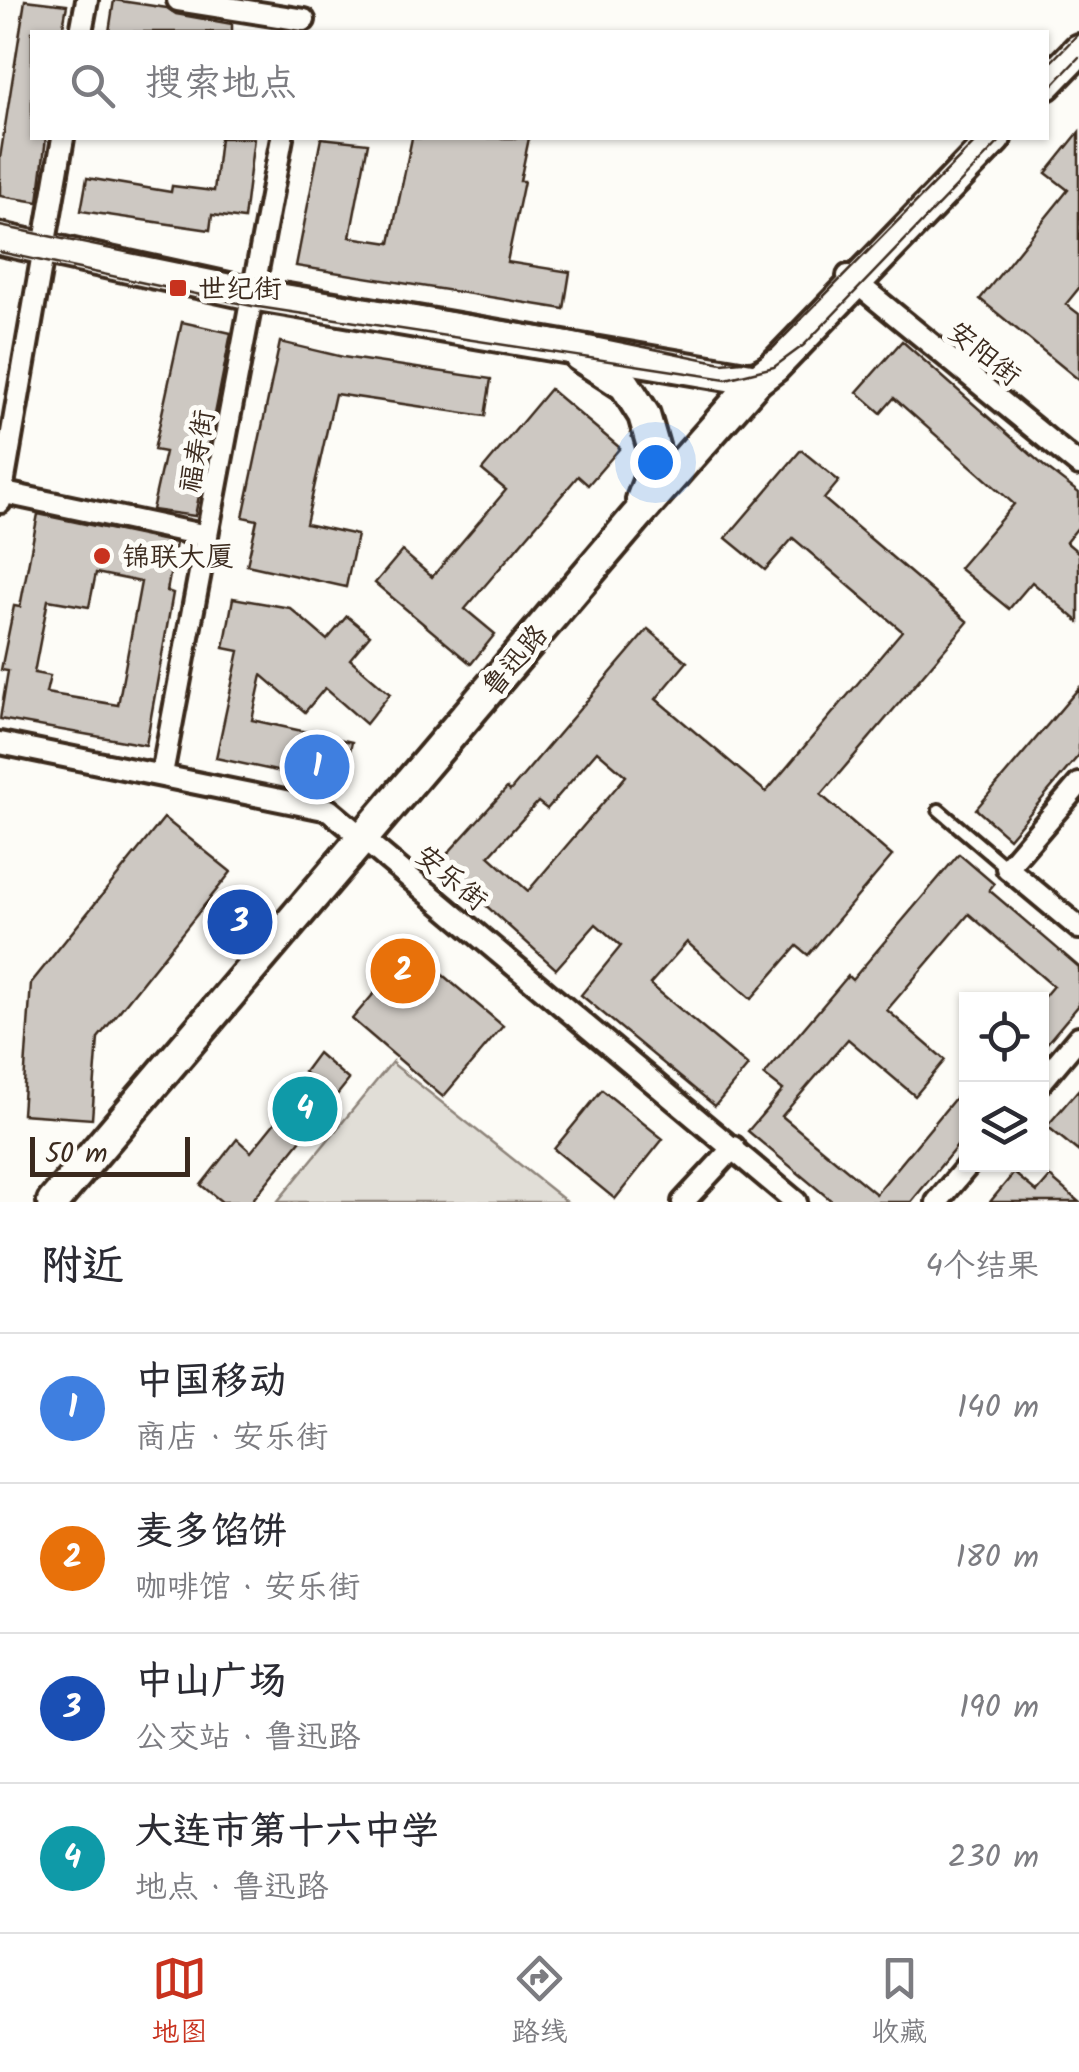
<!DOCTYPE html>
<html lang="zh">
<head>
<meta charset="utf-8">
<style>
  body { margin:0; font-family:Kalam,"LXGW WenKai TC",sans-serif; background:#f7f7f7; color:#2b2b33 }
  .controls { position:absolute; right:30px; bottom:30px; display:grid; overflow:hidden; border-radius:0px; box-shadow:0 2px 8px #0004 }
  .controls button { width:90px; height:90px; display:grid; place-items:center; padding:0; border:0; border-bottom:2px solid #e1e1e2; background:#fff; color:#2b2b33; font:50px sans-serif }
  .scale { position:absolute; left:30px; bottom:25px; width:160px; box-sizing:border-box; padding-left:10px; border:5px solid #3b2a1e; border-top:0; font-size:28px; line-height:35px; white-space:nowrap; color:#3b2a1e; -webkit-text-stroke:8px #fdfcf7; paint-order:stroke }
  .you { position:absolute; left:655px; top:462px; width:35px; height:35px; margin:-25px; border:8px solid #fff; border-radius:50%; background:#1a73e8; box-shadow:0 0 0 15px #1a73e833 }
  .badge { display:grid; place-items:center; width:65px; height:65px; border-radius:50%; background:#c8321e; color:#fff; font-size:32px; font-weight:700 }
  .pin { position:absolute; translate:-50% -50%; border:5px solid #fff; box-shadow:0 2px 10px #0006 }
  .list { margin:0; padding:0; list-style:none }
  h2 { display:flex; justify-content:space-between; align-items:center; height:130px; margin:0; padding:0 40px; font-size:42px }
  h2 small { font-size:32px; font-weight:400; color:#7c7c81 }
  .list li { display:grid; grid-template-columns:65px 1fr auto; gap:30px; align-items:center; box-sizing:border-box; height:150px; padding:0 40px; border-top:2px solid #e1e1e2 }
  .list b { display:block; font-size:38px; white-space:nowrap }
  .list p { margin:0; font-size:32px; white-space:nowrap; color:#7c7c81 }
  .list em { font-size:32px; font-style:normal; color:#7c7c81 }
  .icon { flex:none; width:55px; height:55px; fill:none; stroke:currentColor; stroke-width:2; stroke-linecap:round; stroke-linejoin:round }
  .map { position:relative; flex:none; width:1079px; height:1202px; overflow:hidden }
  .search { position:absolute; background:#fff; box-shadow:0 2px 8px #0004; left:30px; right:30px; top:30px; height:110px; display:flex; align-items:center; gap:25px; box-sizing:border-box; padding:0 35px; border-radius:0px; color:#7c7c81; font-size:38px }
  .sheet { height:730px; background:#fff }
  nav { display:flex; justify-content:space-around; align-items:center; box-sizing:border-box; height:140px; border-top:2px solid #e1e1e2; background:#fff; font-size:28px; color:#7c7c81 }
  nav a { display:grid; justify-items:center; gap:5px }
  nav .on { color:#c8321e }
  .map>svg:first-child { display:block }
  .green { fill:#e1ded7; stroke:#8e847a; stroke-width:2.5 }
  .building { fill:#cdc8c2; stroke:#3b2a1e; stroke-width:2.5; fill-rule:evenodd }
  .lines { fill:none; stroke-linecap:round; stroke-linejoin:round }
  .lane-casing { stroke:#3b2a1e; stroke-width:18 }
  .street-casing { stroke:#3b2a1e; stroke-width:28 }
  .secondary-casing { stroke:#3b2a1e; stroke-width:38 }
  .lane { stroke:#fdfcf7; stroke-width:10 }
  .street { stroke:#fdfcf7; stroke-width:20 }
  .secondary { stroke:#fdfcf7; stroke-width:30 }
  .tram { stroke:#3b2a1e; stroke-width:2.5 }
  .poi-dot { fill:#c8321e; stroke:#fdfcf7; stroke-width:4 }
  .labels { text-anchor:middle; stroke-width:10; stroke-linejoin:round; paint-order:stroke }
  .poi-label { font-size:28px; fill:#3b2a1e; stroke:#fdfcf7; text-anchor:start }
  .street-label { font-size:28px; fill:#3b2a1e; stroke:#fdfcf7 }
</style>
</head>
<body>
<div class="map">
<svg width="1079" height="1202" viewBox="0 0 1079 1202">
  <rect width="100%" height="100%" fill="#fdfcf7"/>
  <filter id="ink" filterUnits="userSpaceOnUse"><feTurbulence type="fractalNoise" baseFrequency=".01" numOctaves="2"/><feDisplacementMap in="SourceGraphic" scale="20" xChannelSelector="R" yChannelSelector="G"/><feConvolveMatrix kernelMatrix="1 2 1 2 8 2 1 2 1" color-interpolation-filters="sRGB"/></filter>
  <g filter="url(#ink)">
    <path class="green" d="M392,1062V1063L567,1202H277Z"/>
    <g class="building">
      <path d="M25,0L67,5L62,32H32V138H46L38,202L0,196V158Z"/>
      <path d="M114,0L167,8L176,14L232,24V32H109Z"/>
      <path d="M1079,132V288L1066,304L1079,314V380L980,299L1068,190L1046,173Z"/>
      <path d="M220,138H254L244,219L212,215L210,230L81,211L87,178L171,192L172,186L214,191Z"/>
      <path d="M321,138L368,143L350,237L390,243L412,138H529L520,181H524L507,262L570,272L564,309L296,266Z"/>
      <path d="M182,322L231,333L195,516L152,510L165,452L154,450Z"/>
      <path d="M902,341L1045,467L1079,493V526L1066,542L1079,553V622L1032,582L1009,609L959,568L1014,504L894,398L881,413L857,392Z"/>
      <path d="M280,342L343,357L491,379L485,416L335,394L306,524L357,535L346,587L247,565L257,520L243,517Z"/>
      <path d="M550,389L620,448L588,485L578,476L465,609L495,634L471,664L375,583L402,551L432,577L506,490L482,470Z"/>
      <path d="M801,450L839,481L824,499L968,622L821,795L892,856L808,955L797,946L751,999L687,942L650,984L748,1066L715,1106L581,995L621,946L596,924L556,969L439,863L507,788L510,791L648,629L687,662L656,699L766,792L902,631L793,538L765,570L726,538ZM597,751L626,776L528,891L489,856L538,802L547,809Z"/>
      <path d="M38,514L176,543L167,591L173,593L146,745L0,719L8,671L1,670L14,606L20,607ZM96,573L141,582L118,705L46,693L50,676L34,673L48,600L89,607Z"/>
      <path d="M233,598L290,608L327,640L347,616L370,635L350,659L390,694L366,724L325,688L305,712L262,675L252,720L352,742L342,785L216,758L239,651L224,648Z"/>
      <path d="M1079,688V755L1009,838L976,809Z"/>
      <path d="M164,818L231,872L98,1038L92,1119L22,1114L31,983Z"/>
      <path d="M959,854L994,884L989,890L1079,967V1005L1042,1049V999L1053,986L969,914L887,1010L945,1060L915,1096L848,1039L782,1116L876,1194L966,1085V1135L911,1202H833L748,1131L783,1090L764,1075L848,976L852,980Z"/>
      <path d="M412,949L503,1026L443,1097L352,1019Z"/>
      <path d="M318,1053L349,1080L251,1202H222L201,1185L237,1139L251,1152L311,1078L304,1072Z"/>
      <path d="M1079,1089V1152L1047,1126Z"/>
      <path d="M602,1090L663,1139L615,1199L554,1149Z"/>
      <path d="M1014,1173L1037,1192L1050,1177L1079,1202H990Z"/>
    </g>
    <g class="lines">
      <g class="lane-casing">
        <path id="lane" d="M939,810L1007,868"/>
      </g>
      <g class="street-casing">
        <g id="street">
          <path d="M178,0L304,20"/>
          <path d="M81,32L87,0"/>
          <path d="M848,276L1079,465"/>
          <path d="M0,492L207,536"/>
          <path d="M0,502L63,138"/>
          <path d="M0,743L329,810L796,1202"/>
          <path d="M162,774L282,138"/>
          <path d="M1079,784L1007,868L1079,928"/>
          <path d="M1042,1081L1079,1037"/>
          <path d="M683,1202L734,1147"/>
          <path d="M937,1202L969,1164"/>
        </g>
      </g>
      <g class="secondary-casing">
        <g id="secondary">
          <path d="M1046,84L1079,50"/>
          <path d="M0,239L252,294L757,380"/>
          <path d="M580,356L625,385L644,415L657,460L642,500"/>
          <path d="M53,1202L635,518L757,380L774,367L995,138"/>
        </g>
      </g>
      <use href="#lane" class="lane"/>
      <use href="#street" class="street"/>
      <use href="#secondary" class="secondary"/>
      <g class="tram">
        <path d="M1046,67L1079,33"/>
        <path d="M1046,92L1079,57"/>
        <path d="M0,226L257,279L571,332L722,363L751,360L772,349L979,138"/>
        <path d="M0,252L252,306L726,379L774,367L804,345L1003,138"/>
      </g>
    </g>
  </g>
  <g class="poi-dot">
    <rect x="168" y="278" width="20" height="20" rx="5"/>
    <circle cx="102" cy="556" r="10"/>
  </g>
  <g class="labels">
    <g class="poi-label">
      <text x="198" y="298">世纪街</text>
      <text x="122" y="566">锦联大厦</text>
    </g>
    <g class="street-label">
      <text transform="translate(985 353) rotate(39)" y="10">安阳街</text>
      <text transform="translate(196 451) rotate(-79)" y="10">福寿街</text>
      <text transform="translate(514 660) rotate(-50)" y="10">鲁迅路</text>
      <text transform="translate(452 877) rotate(40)" y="10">安乐街</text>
    </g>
  </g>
</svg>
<div class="controls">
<button><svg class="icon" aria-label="locate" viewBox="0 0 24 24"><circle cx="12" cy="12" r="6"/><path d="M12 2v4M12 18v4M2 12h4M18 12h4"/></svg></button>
<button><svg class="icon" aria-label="layers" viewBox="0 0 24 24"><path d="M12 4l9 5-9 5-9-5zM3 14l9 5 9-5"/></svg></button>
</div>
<div class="scale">50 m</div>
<div class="you"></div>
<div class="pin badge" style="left:317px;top:767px;background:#3f7fe0">1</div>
<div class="pin badge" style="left:403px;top:971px;background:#e8710a">2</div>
<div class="pin badge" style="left:240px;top:922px;background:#1a4fb4">3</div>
<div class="pin badge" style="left:305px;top:1109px;background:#0f9aa8">4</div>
<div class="search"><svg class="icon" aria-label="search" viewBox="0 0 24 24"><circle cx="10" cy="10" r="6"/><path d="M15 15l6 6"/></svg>搜索地点</div>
</div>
<section class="sheet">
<h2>附近<small>4个结果</small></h2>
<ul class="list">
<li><span class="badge" style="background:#3f7fe0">1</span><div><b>中国移动</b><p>商店 · 安乐街</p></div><em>140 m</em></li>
<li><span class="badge" style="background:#e8710a">2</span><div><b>麦多馅饼</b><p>咖啡馆 · 安乐街</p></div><em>180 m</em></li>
<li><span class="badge" style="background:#1a4fb4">3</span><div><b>中山广场</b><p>公交站 · 鲁迅路</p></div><em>190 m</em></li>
<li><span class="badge" style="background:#0f9aa8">4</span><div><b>大连市第十六中学</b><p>地点 · 鲁迅路</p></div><em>230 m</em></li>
</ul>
</section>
<nav>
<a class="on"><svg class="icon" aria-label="map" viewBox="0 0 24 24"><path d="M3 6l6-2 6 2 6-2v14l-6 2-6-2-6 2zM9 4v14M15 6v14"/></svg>地图</a>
<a><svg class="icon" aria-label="directions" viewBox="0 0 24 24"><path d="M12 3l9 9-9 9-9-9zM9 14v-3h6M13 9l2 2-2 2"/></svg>路线</a>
<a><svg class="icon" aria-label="saved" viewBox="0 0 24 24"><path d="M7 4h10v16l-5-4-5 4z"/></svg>收藏</a>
</nav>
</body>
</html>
